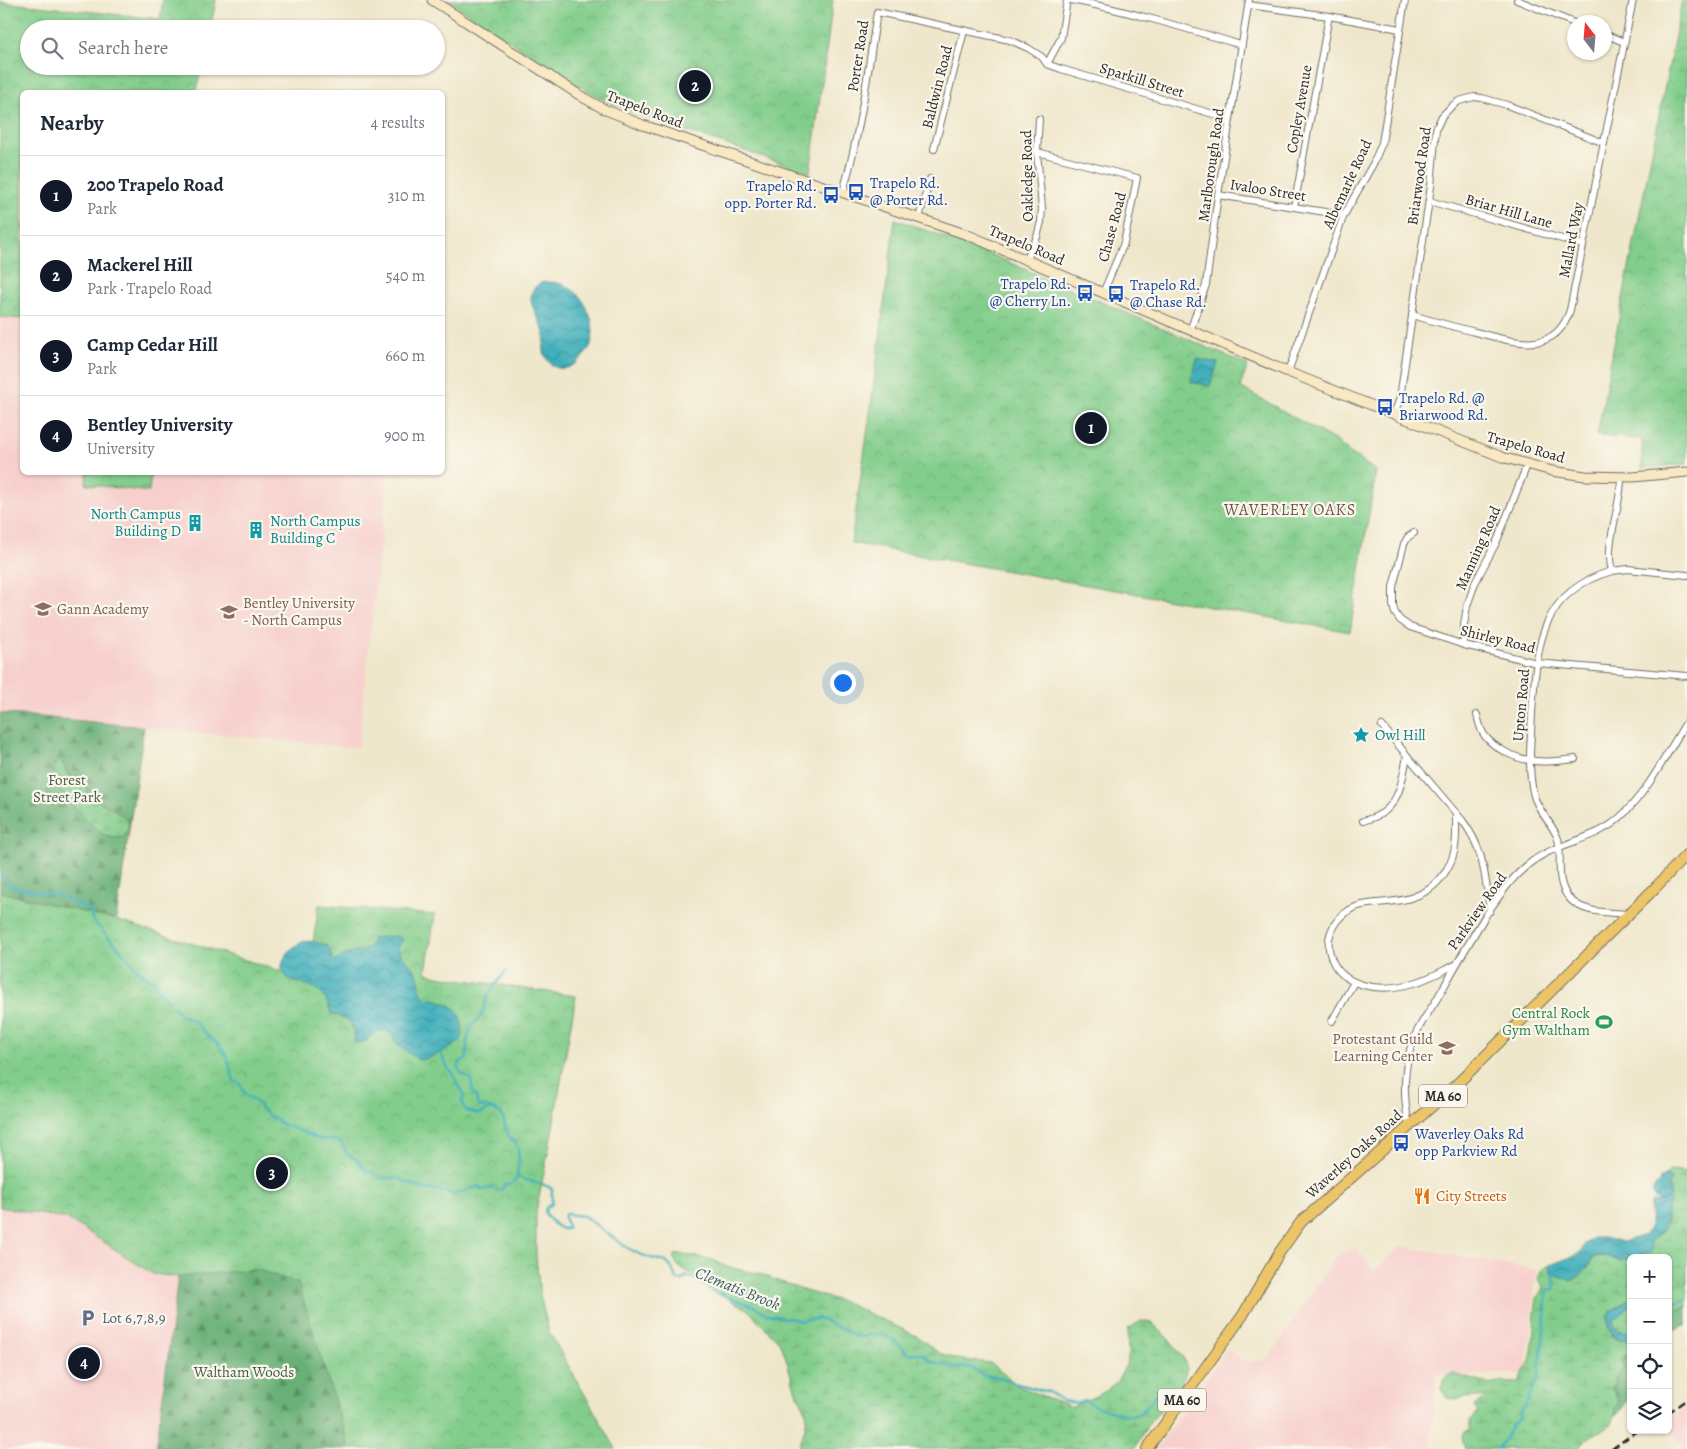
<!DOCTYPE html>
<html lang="en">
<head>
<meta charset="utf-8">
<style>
  body { margin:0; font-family:Alegreya,serif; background:#f6f6f7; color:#1f2937 }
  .controls { position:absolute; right:15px; bottom:15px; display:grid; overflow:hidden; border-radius:8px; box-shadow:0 1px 4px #0004 }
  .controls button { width:45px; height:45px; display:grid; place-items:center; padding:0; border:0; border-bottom:1px solid #e0e1e3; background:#fff; color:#1f2937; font:25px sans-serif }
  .compass { position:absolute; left:1567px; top:15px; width:45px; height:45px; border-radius:50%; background:#fff; box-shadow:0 1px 4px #0004; rotate:344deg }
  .you { position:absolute; left:842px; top:682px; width:18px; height:18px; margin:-12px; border:4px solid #fff; border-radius:50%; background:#1a73e8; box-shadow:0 0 0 8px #1a73e833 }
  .badge { display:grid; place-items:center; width:32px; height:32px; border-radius:50%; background:#111827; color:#fff; font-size:16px; font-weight:700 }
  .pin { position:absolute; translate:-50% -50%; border:2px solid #fff; box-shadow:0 1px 5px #0006 }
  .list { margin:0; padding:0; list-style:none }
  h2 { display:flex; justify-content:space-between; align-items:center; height:65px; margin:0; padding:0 20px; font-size:21px }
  h2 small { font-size:16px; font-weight:400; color:#747a83 }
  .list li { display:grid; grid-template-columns:32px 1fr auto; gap:15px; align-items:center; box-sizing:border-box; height:80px; padding:0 20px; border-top:1px solid #e0e1e3 }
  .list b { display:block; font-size:19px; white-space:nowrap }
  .list p { margin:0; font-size:16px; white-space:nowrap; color:#747a83 }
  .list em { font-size:16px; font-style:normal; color:#747a83 }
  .icon { flex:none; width:28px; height:28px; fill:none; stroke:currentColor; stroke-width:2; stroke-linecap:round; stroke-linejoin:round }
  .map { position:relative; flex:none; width:1687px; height:1449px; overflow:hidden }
  .search { position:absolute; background:#fff; box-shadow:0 1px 4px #0004; left:20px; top:20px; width:425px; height:55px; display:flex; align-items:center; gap:12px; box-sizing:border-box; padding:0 18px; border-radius:28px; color:#747a83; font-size:19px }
  .panel { position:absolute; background:#fff; box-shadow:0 1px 4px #0004; left:20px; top:90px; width:425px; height:385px; border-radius:8px }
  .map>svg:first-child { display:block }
  .built { fill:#f7d0cd }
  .forest { fill:url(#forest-firs); stroke:#4a6e51 }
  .wetland { fill:url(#wetland-marsh); stroke:#567c5b }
  .park { fill:url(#park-crowns); stroke:#567c5b }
  .water { fill:url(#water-waves); stroke:#366e74 }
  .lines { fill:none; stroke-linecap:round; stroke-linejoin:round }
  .stream { stroke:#41b0bc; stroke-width:2.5 }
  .street-casing { stroke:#706d63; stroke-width:8 }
  .secondary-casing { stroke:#706d63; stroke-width:11 }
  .primary-casing { stroke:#706d63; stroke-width:12 }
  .street { stroke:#fff; stroke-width:6 }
  .secondary { stroke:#f8e8c3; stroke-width:9 }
  .primary { stroke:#edc569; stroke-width:10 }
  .rail { stroke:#2b2b2b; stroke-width:2.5; stroke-dasharray:8 4; stroke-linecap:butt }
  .labels { text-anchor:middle; stroke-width:4.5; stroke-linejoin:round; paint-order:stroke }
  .shield { fill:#fbf7ec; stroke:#696865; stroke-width:1 }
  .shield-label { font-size:14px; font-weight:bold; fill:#2b2b2b }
  .street-label { font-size:15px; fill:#2b2b2b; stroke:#fbf7ec }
  .transit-label { font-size:15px; fill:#164399; stroke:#fbf7ec; text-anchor:start }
  .culture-label { font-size:15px; fill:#0d838f; stroke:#fbf7ec; text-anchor:start }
  .education-label { font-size:15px; fill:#785e54; stroke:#fbf7ec; text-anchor:start }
  .park-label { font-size:15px; fill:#455c48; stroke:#fbf7ec }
  .leisure-label { font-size:15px; fill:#27864d; stroke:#fbf7ec; text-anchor:end }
  .food-label { font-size:15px; fill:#c56008; stroke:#fbf7ec; text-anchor:start }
  .service-label { font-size:15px; fill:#4e5e75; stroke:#fbf7ec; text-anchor:start }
  .neighbourhood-label { font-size:16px; letter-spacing:1px; fill:#71534b; stroke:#fbf7ec }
  .water-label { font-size:16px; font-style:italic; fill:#346065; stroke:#fbf7ec }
</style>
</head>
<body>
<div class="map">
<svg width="1687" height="1449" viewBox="0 0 1687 1449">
  <defs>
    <pattern id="forest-firs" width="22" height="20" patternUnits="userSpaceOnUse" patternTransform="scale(1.25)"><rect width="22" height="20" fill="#69b077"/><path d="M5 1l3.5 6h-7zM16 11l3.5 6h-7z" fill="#578f62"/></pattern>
    <pattern id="wetland-marsh" width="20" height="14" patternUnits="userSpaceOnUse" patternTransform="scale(1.25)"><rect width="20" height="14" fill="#82cd8b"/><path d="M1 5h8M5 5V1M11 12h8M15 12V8" fill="none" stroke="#70b078"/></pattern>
    <pattern id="park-crowns" width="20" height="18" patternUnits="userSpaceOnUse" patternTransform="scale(1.25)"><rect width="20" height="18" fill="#82cd8b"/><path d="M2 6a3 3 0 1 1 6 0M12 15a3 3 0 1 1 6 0" fill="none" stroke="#70b078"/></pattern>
    <pattern id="water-waves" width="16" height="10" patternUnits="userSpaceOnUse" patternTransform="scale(1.25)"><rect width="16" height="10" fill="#41b0bc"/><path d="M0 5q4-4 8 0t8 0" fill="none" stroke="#378f99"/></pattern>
  </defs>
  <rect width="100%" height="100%" fill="#fbf7ec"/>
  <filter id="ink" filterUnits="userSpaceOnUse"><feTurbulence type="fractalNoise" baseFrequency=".02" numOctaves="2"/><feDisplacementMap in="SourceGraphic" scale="10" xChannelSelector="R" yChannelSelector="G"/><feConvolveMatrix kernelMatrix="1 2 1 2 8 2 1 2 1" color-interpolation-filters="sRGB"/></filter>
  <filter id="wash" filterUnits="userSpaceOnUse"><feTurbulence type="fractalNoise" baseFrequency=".0096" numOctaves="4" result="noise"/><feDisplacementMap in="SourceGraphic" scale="20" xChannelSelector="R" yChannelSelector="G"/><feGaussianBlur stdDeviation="1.12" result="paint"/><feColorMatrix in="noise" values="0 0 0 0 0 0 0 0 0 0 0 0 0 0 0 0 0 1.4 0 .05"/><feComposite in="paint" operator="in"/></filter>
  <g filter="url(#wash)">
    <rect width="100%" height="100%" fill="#efe7cb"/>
    <g class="built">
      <path d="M0,317L22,319V472L388,473L358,748L0,713Z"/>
      <path d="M0,1207L68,1219L153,1274L178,1277L156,1449H0Z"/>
      <path d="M1400,1246L1537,1270L1525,1374L1437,1375L1430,1449H1156L1228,1349L1247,1363L1268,1359L1337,1255L1357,1248L1374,1271Z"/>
      <path d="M1687,1406V1449H1684L1668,1424V1420Z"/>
    </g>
    <g class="forest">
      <path d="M0,713L144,727L116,920L0,892Z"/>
      <path d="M256,1269L298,1283L349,1447L348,1449H156L178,1277Z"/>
      <path d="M1686,1306H1687V1324L1668,1333V1315L1673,1311Z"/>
      <path d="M1631,1355C1631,1382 1635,1395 1616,1416L1614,1408L1618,1402L1611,1388L1616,1384V1377L1624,1367L1622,1358L1624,1356Z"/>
    </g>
    <g class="wetland">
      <path d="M58,760L64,766L70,780L85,783C86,787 88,792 90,795C99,807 146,816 122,838C115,838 109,838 103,834C94,829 59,791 55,782C53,775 54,764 58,760Z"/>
      <path d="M1671,1170L1687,1172V1306L1673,1311L1668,1315V1258H1641L1642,1254L1651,1250V1240C1660,1235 1667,1228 1667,1216C1667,1213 1666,1211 1667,1208C1668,1205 1669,1203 1670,1200L1665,1199L1671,1191L1668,1184L1672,1181L1671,1177H1663Z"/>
      <path d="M680,1254L713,1260L727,1267L757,1273L805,1291L844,1302L917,1336L939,1353L957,1359L990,1363L1020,1387L1072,1407L1106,1391L1118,1380L1128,1361V1329L1141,1321L1152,1323L1165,1335L1183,1357L1187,1369L1181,1385L1147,1426L1134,1449H798L800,1445L807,1419L805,1409L795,1389L784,1352L779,1342L747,1309L730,1300L717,1289L678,1266L673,1257L675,1255Z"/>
      <path d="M1602,1255L1612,1257L1616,1260L1628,1259L1631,1260V1296C1624,1304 1615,1309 1608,1317V1329L1615,1338L1631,1341V1355L1624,1356L1622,1358L1624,1367L1616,1377L1615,1384L1611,1388L1619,1399L1617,1405L1614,1408C1618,1428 1603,1428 1590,1437C1586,1440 1582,1445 1578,1449H1465L1462,1438L1465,1432L1470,1430V1421L1478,1412L1474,1407L1475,1405L1488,1396L1469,1398L1465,1397L1456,1399L1447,1398L1441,1389C1442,1381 1445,1375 1454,1374L1488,1384L1497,1382L1513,1383L1520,1381C1521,1372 1528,1368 1530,1360C1535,1345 1533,1303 1539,1294C1541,1291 1543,1290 1545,1288L1538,1278L1541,1270L1550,1265L1551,1273C1556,1275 1561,1277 1566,1279C1580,1283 1588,1267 1593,1257Z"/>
      <path d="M1631,1305V1332H1620L1614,1327V1319Z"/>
    </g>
    <g class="park">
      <path d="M163,0H216L210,29H29V66H202L196,92H22V319L0,317V2L160,19Z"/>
      <path d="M447,0H833L810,173L642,116L601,98L575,84Z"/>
      <path d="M1682,0H1687V464L1642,468V439L1597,436L1613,349Z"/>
      <path d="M895,219L978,249L1248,365L1240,387L1338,442L1342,447L1376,471L1350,632L851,543L870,414Z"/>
      <path d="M87,473H151L149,492L86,484Z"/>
      <path d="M0,892L116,920L307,979L319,905L435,915L426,972L437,976L576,996L551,1138L536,1212V1256L540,1295L549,1332L616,1449H348L349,1447L298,1283L256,1269L178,1277L153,1274L68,1219L0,1207Z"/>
    </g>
    <g class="water">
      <path d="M544,282C554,282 562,283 570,288C588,299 601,333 587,352C579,362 566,375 552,365C548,362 545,357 544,352C543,344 546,339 543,330C540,319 531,309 531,298C531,289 537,284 544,282Z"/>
      <path d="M1197,359L1218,363L1210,386L1191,382Z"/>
      <path d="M397,936L403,939L398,947C400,958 411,963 416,972C421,982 418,989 425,998C444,1001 459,1004 462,1025C463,1030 463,1036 460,1041C453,1048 431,1058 421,1060H418C412,1053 401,1050 396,1043C395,1042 395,1040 394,1039C386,1024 374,1031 366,1041L355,1043C354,1033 354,1022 343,1018C339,1016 335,1016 331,1014C329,1009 328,1002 325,998C318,985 301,984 288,979C286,975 281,970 282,965C283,955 296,943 306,941C312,941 320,943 326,945L330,950L333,960L337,961C339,960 341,957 343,956C353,951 366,954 372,943L371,941L373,938Z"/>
      <path d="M1666,1176L1673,1180L1668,1184L1671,1197L1665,1199L1670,1200C1663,1218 1671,1229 1651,1240L1652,1251L1649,1254L1643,1253L1641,1258H1631V1260C1625,1258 1621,1262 1616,1260C1580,1247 1599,1269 1576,1277C1574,1278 1571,1280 1569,1280C1563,1279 1556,1275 1551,1273L1549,1269L1550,1265L1571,1257L1582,1251L1585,1244L1593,1238H1607L1623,1242L1645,1235L1650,1226L1651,1202L1664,1201L1658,1200L1653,1196V1189L1659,1183L1660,1179Z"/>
      <path d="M1631,1296V1305C1625,1307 1624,1312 1619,1316C1604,1327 1619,1332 1631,1332V1341H1628L1613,1336L1608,1327V1316L1611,1313V1311L1626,1302Z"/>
    </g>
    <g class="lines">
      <g class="stream">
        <path d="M0,876L13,887L57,895L90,910L93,921L131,961L137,970L154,982L160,992L169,1000"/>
        <path d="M506,971L489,993L481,1016L471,1027L467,1040V1059L461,1061L458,1068L461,1073L471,1079L473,1093L476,1097L478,1106L487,1107L501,1113L509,1137L516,1143L518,1148L519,1161L517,1177"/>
        <path d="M174,1007L180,1014L194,1021L210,1038L219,1045L227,1057L234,1081L240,1084L245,1094L260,1105L261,1109L283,1125C292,1126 308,1135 316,1138C324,1141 333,1138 340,1142C344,1145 344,1148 346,1152C349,1156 353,1157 356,1159C361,1162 362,1168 366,1171L371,1172L381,1178H398L419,1188L448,1192L453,1195C459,1193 475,1186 480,1187L481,1190L493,1188L498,1191L502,1189L504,1185L512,1184L517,1177C529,1183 541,1181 552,1189V1203L546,1208L545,1213C551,1221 557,1230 567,1229L568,1226L564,1218L565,1214L584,1216L626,1247L641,1255L666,1262L671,1267L677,1280H683L686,1276L691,1277L717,1293L756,1307L766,1314L802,1321L819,1318L855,1336L864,1337L871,1334L884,1335L895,1341L906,1352L910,1354L922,1353L930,1361L957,1368L970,1367L984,1376L1000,1377L1010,1382L1049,1392L1063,1401L1077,1403L1085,1400C1089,1402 1091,1404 1095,1406C1101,1409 1128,1416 1134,1415C1152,1413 1149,1383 1183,1388"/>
        <path d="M441,1053L448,1069L454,1074L457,1085L462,1090L464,1095L462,1101L464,1107L467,1111L479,1114L491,1109"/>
        <path d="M1668,1311L1677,1303L1687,1298"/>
        <path d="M1498,1449L1514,1423L1520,1418V1413L1525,1407L1535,1383L1539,1379C1539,1360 1543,1342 1545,1323C1546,1312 1544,1301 1548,1291L1554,1290L1555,1283L1553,1276L1558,1274"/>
      </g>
    </g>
  </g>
  <g filter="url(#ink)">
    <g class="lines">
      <g class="street-casing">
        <g id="street">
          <path d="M1071,0C1129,11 1185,28 1241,45"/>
          <path d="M1517,0L1574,23"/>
          <path d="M1248,5L1329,16L1400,29"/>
          <path d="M1604,34L1624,42"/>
          <path d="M1047,64L1061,38L1067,0"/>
          <path d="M934,149L964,31"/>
          <path d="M1037,152L1137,178L1124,243L1103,293"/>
          <path d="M843,192C860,133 868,72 877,12L1010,40L1028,48L1042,57L1047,64L1061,69L1230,119"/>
          <path d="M1218,195L1344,215"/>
          <path d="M1429,201L1583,245"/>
          <path d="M1294,207L1329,16"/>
          <path d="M919,218L930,179"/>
          <path d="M1027,259L1037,237L1041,222L1042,208L1037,152L1039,119"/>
          <path d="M1412,315C1433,321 1454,327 1475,332C1511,341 1555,358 1570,310L1633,0"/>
          <path d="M1190,331L1206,285L1218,195L1249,0"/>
          <path d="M1288,372L1344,215L1373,164L1382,143L1405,0"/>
          <path d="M1394,414L1400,398L1431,186L1436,129L1442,116L1452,106L1459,101L1474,97L1482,98L1507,105L1604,143"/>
          <path d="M1621,478C1621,507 1604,545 1612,571C1538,592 1537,648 1532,713C1531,742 1527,768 1534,796C1539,813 1553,824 1558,839C1563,859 1554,880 1569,898C1583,914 1609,912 1629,914"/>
          <path d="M1414,533L1408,537L1404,544L1393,587V605L1395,613L1400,620L1410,627L1464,645L1537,663L1687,676"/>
          <path d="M1612,571L1628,569L1687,575"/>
          <path d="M1464,645V625L1467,606L1475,583L1497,541L1527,465"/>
          <path d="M1477,715C1479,722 1480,730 1485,736C1494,748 1514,758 1529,760C1543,763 1561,761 1575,759"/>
          <path d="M1382,726L1462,820C1484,848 1485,876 1490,911"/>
          <path d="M1363,821C1370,819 1379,816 1385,811C1401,798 1403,775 1407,756"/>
          <path d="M1455,965C1442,971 1428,979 1414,983C1384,992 1340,990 1330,954C1327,944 1329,934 1334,925C1354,894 1385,908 1413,897C1428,892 1440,882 1447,869C1458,852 1456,832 1456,813"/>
          <path d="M1332,1021L1354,982"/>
          <path d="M1409,1125C1404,1101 1403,1074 1410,1050C1415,1030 1428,1014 1438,997C1454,969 1469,942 1486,915C1499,896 1511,878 1530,863C1555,843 1592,841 1617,820C1647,794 1666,755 1687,721"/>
        </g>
      </g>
      <g class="secondary-casing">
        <path id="secondary" d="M432,0L584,98L606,110L643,125L968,235L1288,372L1502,457L1552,471L1585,476L1633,477L1687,472"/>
      </g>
      <g class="primary-casing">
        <path id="primary" d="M1147,1449L1243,1315L1279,1253L1301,1222L1456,1085L1655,888L1687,854"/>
      </g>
      <use href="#street" class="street"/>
      <use href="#secondary" class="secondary"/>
      <use href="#primary" class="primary"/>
      <g class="rail">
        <path d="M1668,1413L1687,1399"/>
        <path d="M1612,1449L1638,1430"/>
      </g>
    </g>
  </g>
  <defs>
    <g id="bus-bare" transform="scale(1.35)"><path d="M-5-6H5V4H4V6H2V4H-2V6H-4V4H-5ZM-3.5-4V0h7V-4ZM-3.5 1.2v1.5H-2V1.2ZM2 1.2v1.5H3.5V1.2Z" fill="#1a4fb4" stroke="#fbf7ec" stroke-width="2.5" paint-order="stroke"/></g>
    <g id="building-bare" transform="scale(1.35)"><path d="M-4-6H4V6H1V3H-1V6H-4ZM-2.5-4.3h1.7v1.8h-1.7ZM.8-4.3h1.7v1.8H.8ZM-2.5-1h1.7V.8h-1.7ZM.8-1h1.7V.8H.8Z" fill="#0f9aa8" stroke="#fbf7ec" stroke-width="2.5" paint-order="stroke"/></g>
    <g id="school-bare" transform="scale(1.35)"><path d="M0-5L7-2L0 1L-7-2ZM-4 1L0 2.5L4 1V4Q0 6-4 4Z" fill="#8d6e63" stroke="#fbf7ec" stroke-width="2.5" paint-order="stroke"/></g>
    <g id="university-bare" transform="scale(1.35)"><path d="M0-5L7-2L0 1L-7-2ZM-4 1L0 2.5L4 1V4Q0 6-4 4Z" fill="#8d6e63" stroke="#fbf7ec" stroke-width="2.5" paint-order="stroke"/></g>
    <g id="sight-bare" transform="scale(1.35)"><path d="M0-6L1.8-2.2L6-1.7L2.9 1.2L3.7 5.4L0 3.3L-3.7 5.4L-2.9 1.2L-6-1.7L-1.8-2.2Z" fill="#0f9aa8" stroke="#fbf7ec" stroke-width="2.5" paint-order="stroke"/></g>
    <g id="stadium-bare" transform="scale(1.35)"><path d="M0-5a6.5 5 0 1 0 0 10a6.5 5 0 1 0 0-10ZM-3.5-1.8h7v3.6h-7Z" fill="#2e9e5b" stroke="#fbf7ec" stroke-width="2.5" paint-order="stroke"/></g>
    <g id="restaurant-bare" transform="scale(1.35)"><path d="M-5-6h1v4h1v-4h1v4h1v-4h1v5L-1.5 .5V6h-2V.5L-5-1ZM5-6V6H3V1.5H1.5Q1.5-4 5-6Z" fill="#e8710a" stroke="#fbf7ec" stroke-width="2.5" paint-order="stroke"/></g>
    <g id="parking-bare" transform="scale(1.35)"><path d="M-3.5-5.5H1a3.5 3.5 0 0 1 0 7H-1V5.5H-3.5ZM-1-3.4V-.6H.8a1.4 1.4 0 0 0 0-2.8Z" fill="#5c6f8a" stroke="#fbf7ec" stroke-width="2.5" paint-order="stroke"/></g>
  </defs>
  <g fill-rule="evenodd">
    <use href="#bus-bare" x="856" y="192"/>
    <use href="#bus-bare" x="831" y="195"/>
    <use href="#bus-bare" x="1085" y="293"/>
    <use href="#bus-bare" x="1116" y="294"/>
    <use href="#bus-bare" x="1385" y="407"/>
    <use href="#building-bare" x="195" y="523"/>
    <use href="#building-bare" x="256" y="530"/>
    <use href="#school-bare" x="43" y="609"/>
    <use href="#university-bare" x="229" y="612"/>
    <use href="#sight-bare" x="1361" y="735"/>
    <use href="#stadium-bare" x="1604" y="1022"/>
    <use href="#school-bare" x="1447" y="1048"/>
    <use href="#bus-bare" x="1401" y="1143"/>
    <use href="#restaurant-bare" x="1422" y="1196"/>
    <use href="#parking-bare" x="88" y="1318"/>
  </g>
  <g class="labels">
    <g class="shield">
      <rect x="1419" y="1084.5" width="48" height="23" rx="4"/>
      <rect x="1158" y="1388.5" width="48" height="23" rx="4"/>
    </g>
    <g class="shield-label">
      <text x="1443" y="1101">MA 60</text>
      <text x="1182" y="1405">MA 60</text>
    </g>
    <g class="street-label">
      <text transform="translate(858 56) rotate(-81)" y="5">Porter Road</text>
      <text transform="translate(1142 80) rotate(17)" y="5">Sparkill Street</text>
      <text transform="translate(937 87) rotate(-76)" y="5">Baldwin Road</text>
      <text transform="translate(645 109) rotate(21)" y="5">Trapelo Road</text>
      <text transform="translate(1299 109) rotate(-80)" y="5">Copley Avenue</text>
      <text transform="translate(1211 165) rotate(-82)" y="5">Marlborough Road</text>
      <text transform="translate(1027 176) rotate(-91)" y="5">Oakledge Road</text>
      <text transform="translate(1419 176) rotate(-82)" y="5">Briarwood Road</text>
      <text transform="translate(1347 184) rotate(-65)" y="5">Albemarle Road</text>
      <text transform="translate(1268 190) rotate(9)" y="5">Ivaloo Street</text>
      <text transform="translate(1509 211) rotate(16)" y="5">Briar Hill Lane</text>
      <text transform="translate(1112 227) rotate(-75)" y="5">Chase Road</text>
      <text transform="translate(1571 240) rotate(-79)" y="5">Mallard Way</text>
      <text transform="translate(1027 245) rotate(23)" y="5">Trapelo Road</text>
      <text transform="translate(1526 447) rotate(16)" y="5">Trapelo Road</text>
      <text transform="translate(1478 548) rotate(-66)" y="5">Manning Road</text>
      <text transform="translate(1498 639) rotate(14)" y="5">Shirley Road</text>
      <text transform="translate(1521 705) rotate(-85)" y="5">Upton Road</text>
      <text transform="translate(1477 911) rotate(-55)" y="5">Parkview Road</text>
      <text transform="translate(1354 1154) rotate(-42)" y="5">Waverley Oaks Road</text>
    </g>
    <g class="transit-label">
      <text x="870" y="188">Trapelo Rd.<tspan x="870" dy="17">@ Porter Rd.</tspan></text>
      <text x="817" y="191" text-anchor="end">Trapelo Rd.<tspan x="817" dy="17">opp. Porter Rd.</tspan></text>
      <text x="1071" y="289" text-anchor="end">Trapelo Rd.<tspan x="1071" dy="17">@ Cherry Ln.</tspan></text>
      <text x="1130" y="290">Trapelo Rd.<tspan x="1130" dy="17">@ Chase Rd.</tspan></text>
      <text x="1399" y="403">Trapelo Rd. @<tspan x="1399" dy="17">Briarwood Rd.</tspan></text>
      <text x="1415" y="1139">Waverley Oaks Rd<tspan x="1415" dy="17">opp Parkview Rd</tspan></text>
    </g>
    <g class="culture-label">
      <text x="181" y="519" text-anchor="end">North Campus<tspan x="181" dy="17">Building D</tspan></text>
      <text x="270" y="526">North Campus<tspan x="270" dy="17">Building C</tspan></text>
      <text x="1375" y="740">Owl Hill</text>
    </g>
    <g class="education-label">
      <text x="243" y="608">Bentley University<tspan x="243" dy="17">- North Campus</tspan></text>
      <text x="57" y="614">Gann Academy</text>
      <text x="1433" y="1044" text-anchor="end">Protestant Guild<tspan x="1433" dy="17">Learning Center</tspan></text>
    </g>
    <g class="park-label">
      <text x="67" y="785">Forest<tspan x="67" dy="17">Street Park</tspan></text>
      <text x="244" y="1377">Waltham Woods</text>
    </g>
    <g class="leisure-label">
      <text x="1590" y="1018">Central Rock<tspan x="1590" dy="17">Gym Waltham</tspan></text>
    </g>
    <g class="food-label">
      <text x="1436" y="1201">City Streets</text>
    </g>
    <g class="service-label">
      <text x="102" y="1323">Lot 6,7,8,9</text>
    </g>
    <g class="neighbourhood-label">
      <text x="1290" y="515">WAVERLEY OAKS</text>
    </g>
    <g class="water-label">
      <text transform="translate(738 1288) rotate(22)" y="6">Clematis Brook</text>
    </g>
  </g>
</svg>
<div class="controls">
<button>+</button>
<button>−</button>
<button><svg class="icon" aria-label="locate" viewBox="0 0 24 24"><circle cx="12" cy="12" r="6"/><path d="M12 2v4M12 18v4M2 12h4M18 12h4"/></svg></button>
<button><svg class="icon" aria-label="layers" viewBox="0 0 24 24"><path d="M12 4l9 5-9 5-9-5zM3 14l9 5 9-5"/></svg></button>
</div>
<svg class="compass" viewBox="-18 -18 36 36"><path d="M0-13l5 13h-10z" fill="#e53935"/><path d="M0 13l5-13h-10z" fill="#747a83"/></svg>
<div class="you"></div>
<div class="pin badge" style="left:1091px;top:428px">1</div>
<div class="pin badge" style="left:695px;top:86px">2</div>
<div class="pin badge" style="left:272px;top:1173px">3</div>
<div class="pin badge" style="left:84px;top:1363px">4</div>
<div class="search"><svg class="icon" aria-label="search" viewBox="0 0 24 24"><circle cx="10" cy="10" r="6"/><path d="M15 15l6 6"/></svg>Search here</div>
<section class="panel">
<h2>Nearby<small>4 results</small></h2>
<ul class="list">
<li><span class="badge">1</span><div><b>200 Trapelo Road</b><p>Park</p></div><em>310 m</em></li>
<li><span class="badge">2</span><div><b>Mackerel Hill</b><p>Park · Trapelo Road</p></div><em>540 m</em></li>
<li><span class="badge">3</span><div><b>Camp Cedar Hill</b><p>Park</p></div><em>660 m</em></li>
<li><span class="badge">4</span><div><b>Bentley University</b><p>University</p></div><em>900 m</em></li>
</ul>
</section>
</div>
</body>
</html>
